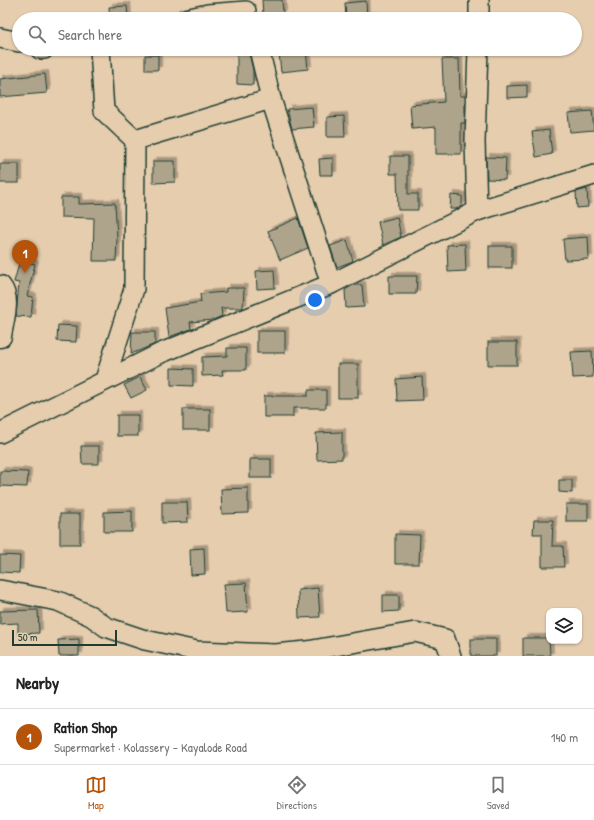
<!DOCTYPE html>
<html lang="en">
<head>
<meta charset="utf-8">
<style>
  body { margin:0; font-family:"Patrick Hand",sans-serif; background:#f2f2f2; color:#222 }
  .controls { position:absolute; right:12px; bottom:12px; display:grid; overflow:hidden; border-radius:8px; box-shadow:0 1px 3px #0004 }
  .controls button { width:36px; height:36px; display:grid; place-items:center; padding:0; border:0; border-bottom:1px solid #e0e0e0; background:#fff; color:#222; font:20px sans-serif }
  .scale { position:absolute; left:12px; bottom:10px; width:105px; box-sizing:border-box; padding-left:4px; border:2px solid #1f3d34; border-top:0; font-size:11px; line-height:14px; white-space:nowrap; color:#1f3d34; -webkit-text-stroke:3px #e5cdad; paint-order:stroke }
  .you { position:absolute; left:315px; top:300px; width:14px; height:14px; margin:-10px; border:3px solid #fff; border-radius:50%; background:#1a73e8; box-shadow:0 0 0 6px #1a73e833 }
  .badge { display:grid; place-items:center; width:26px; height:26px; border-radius:50%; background:#b45309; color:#fff; font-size:13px; font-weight:700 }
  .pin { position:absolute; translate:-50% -33px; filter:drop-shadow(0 1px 2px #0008) }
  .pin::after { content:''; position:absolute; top:21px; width:14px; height:12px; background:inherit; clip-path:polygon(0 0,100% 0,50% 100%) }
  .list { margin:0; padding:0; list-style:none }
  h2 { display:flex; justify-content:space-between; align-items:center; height:52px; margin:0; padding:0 16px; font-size:17px }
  h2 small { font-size:13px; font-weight:400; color:#767676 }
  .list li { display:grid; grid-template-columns:26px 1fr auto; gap:12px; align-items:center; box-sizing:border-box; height:56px; padding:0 16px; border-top:1px solid #e0e0e0 }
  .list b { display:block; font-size:15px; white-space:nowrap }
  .list p { margin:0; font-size:13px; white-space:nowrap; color:#767676 }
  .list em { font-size:13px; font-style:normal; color:#767676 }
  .icon { flex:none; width:22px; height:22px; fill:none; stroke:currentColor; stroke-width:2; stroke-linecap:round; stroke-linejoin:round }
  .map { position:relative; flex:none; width:594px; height:656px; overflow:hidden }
  .search { position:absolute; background:#fff; box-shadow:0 1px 3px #0004; left:12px; right:12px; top:12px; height:44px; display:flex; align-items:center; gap:10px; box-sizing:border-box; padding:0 14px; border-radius:22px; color:#767676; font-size:15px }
  .sheet { height:108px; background:#fff }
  nav { display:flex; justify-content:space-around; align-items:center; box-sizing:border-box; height:56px; border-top:1px solid #e0e0e0; background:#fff; font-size:11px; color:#767676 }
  nav a { display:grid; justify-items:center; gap:2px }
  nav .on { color:#b45309 }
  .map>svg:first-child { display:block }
  .building { fill:#aea48b; stroke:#1f3d34; filter:url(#shadow) }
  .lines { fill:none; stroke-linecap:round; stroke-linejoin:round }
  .minor-casing { stroke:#1f3d34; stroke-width:22 }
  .major-casing { stroke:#1f3d34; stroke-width:25 }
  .minor { stroke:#e5cdad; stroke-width:19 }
  .major { stroke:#e5cdad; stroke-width:22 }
</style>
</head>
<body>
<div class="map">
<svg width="594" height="656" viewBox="0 0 594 656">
  <defs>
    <filter id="shadow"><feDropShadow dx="3.5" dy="-3.5" stdDeviation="0" flood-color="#0004"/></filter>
  </defs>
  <rect width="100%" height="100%" fill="#e5cdad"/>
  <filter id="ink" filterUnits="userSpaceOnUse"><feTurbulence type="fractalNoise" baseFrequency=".025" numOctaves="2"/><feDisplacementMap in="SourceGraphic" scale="8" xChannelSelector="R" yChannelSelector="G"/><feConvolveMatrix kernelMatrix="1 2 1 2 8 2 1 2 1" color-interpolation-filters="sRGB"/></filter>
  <g filter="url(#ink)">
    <g class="building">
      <path d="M262,0H282L283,14L263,15Z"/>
      <path d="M366,1L367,19H346L345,3Z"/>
      <path d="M127,6L128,19H110L109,7Z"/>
      <path d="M237,49H248L253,70V85L237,84Z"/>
      <path d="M306,50L308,69L281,72L279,53Z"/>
      <rect x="145" y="55" width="13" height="15"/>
      <path d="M442,59H459L460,96H465V123H461V154H436V127L412,129L410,105L444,102Z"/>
      <path d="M45,74L47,93L0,97V79Z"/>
      <path d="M527,85V97L507,98V86Z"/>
      <path d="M312,107L314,127L292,129L287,109Z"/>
      <path d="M592,111L594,130L570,132L568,113Z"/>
      <path d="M344,116L345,137H327V117Z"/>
      <path d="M549,130L552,154L536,157L532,132Z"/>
      <path d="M390,156H408V194H418V210H398L397,174H390Z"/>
      <path d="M486,157L506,158L505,180L487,179Z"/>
      <path d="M333,158V175H320L319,159Z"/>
      <path d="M153,161H175V182L153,183Z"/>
      <rect x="0" y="164" width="19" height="19"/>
      <path d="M587,189L588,207L577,208L576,192Z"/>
      <path d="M451,195L462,196V206L456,209H450Z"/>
      <path d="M61,197H79V204L115,203L117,238L116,261H93L94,218L61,217Z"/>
      <path d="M397,217L401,237L383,245L378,222Z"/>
      <path d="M298,218L308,248L280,260L268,231Z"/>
      <path d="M588,237L589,259L565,260L563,239Z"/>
      <path d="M347,240L353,261L337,267L330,246Z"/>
      <path d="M465,244L466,271L448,272L447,245Z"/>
      <rect x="489" y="246" width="23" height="22"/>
      <path d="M20,260L35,264L27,296L33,297L31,317L16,316L19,283L14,282Z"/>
      <path d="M274,270L275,288L257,289L256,271Z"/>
      <path d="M389,276H417L416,294H389Z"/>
      <path d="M353,285H362L364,307L346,308L345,290Z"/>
      <path d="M226,288H244L243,308H221L222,316L213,320L190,322L191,329L169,337L165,308L201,302L200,294L226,292Z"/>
      <path d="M58,325L77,326L76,342L57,341Z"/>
      <rect x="257" y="331" width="28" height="22"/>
      <path d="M132,332H155V344L131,354Z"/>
      <rect x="488" y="342" width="29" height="23"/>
      <path d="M227,348H246V370H222L223,375L202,376V357L227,356Z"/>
      <path d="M592,351L593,377L573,378L571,352Z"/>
      <rect x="338" y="364" width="20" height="34"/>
      <path d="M171,368L193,369V386L171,385Z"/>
      <path d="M140,377L147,390L131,398L124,385Z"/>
      <path d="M422,377L423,400L397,401L396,379Z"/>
      <path d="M308,390H326V408H293V417H264V396H308Z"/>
      <rect x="183" y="409" width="27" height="21"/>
      <rect x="117" y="415" width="21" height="21"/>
      <path d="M342,432V459L317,460L316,433Z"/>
      <path d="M81,446H99V464H82Z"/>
      <rect x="250" y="459" width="21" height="19"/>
      <path d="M0,471L28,472L27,487L0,486Z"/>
      <path d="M559,480H572V493L559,492Z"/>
      <path d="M248,488V513L222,514L221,489Z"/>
      <path d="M162,502H187L188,522L162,523Z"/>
      <rect x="566" y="504" width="22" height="17"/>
      <path d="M132,511V532H104V512Z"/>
      <rect x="60" y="514" width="20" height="30"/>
      <path d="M534,520H553L552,546H563L564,567H542V534H533Z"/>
      <path d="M395,534L420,535L419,564H395Z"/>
      <path d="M204,548L205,574L191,575L190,549Z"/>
      <path d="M0,555L20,556L19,573L0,572Z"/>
      <path d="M246,583L248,612L226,613L224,584Z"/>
      <path d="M318,588L320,617L299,618L298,590Z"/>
      <path d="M383,595H399V611L383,612Z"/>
      <path d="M38,610L39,633L18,634V623L0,624V611Z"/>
      <path d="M523,638H549L550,656H523Z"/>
      <path d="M79,639V656H59L58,640Z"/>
      <rect x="471" y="639" width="25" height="17"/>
    </g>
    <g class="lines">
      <g class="minor-casing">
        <g id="minor">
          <path d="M185,19L208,14L246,11"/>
          <path d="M479,19V0"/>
          <path d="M0,38L19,42"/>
          <path d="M40,49H44"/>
          <path d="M100,49L104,111L135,140"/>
          <path d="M259,49L271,99L331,284"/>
          <path d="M477,211L475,142L478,49"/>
          <path d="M105,380L134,289L135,140L271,99"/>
          <path d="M0,433L161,353L331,284L477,211L594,175"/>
          <path d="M0,590L58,601L91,616L106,627L145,640L197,651L275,654L307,651L415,632L445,639L451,656"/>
        </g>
      </g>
      <g class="major-casing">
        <path id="major" d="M0,287C10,299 2,321 0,336"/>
      </g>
      <use href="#minor" class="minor"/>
      <use href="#major" class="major"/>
    </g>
  </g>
</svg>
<div class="controls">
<button><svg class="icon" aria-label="layers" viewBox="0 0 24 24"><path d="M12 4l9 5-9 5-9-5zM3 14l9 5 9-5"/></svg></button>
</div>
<div class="scale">50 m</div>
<div class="you"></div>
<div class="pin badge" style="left:25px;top:273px">1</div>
<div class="search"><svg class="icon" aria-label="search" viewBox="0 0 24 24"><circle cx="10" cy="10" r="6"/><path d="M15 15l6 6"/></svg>Search here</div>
</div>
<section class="sheet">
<h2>Nearby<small></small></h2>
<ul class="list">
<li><span class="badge">1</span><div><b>Ration Shop</b><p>Supermarket · Kolassery - Kayalode Road</p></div><em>140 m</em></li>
</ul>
</section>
<nav>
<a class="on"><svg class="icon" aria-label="map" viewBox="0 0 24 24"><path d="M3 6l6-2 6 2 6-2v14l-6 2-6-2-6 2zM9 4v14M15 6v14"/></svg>Map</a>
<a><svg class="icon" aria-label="directions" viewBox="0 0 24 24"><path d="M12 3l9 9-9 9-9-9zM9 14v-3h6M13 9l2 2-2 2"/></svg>Directions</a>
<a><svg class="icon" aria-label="saved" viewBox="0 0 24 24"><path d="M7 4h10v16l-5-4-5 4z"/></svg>Saved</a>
</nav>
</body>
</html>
